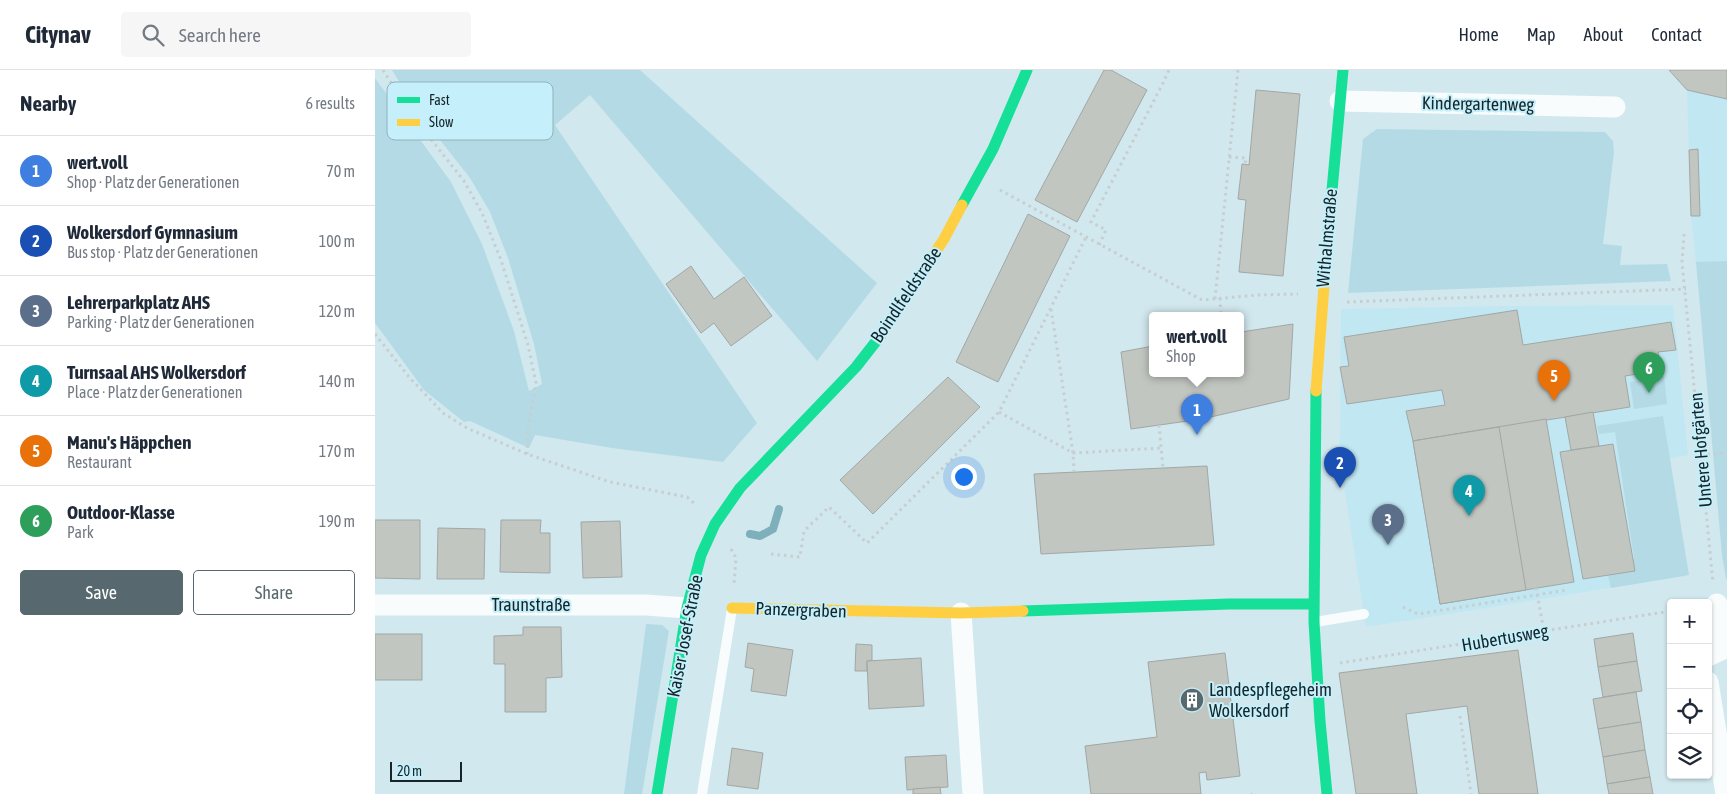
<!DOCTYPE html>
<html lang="en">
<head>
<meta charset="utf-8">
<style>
  body { margin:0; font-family:"Asap Condensed",sans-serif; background:#f6f6f7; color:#1f2937 }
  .controls { position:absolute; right:15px; bottom:15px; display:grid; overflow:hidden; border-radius:5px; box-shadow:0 1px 4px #0004 }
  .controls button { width:45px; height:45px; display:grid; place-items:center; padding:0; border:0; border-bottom:1px solid #e0e1e3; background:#fff; color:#1f2937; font:25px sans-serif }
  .scale { position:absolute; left:15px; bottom:12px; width:72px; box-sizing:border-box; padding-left:5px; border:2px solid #152529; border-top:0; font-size:14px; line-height:18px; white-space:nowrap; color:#152529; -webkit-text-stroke:4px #c5effa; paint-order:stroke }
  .you { position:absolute; left:588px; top:406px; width:18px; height:18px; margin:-12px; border:4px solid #fff; border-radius:50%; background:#1a73e8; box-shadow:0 0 0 8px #1a73e833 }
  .badge { display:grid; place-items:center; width:32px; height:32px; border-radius:50%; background:#57696e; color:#fff; font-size:16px; font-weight:700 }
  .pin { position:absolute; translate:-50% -41px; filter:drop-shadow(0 1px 2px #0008) }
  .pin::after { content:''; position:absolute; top:26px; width:18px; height:15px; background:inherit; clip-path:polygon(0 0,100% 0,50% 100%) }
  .popup { position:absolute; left:774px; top:242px; width:95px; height:65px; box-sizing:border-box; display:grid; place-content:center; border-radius:5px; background:#fff; filter:drop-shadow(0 1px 4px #0005); font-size:16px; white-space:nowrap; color:#747a83 }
  .popup b { font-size:19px; color:#1f2937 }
  .popup::after { content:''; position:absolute; left:50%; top:100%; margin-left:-10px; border:10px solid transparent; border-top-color:#fff }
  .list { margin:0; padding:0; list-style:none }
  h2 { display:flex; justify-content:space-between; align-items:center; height:65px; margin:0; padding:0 20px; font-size:21px }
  h2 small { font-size:16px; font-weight:400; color:#747a83 }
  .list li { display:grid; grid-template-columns:32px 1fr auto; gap:15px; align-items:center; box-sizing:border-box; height:70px; padding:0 20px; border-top:1px solid #e0e1e3 }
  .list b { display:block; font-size:19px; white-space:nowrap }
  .list p { margin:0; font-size:16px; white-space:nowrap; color:#747a83 }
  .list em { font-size:16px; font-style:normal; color:#747a83 }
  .actions { display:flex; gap:10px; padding:15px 20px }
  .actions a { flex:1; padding:11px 0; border:1px solid #57696e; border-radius:5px; text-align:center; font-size:18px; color:#57696e }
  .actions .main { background:#57696e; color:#fff }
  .icon { flex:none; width:28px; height:28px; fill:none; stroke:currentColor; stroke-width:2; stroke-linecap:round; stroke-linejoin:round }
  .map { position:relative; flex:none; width:1352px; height:724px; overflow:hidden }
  header { display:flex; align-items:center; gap:30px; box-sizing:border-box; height:70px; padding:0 25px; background:#fff; border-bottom:1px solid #e0e1e3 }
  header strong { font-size:24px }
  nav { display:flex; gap:28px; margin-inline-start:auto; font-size:18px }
  .search { width:350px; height:45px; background:#f6f6f7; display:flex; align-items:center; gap:12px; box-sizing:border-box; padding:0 18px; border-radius:5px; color:#747a83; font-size:19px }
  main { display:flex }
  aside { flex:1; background:#fff }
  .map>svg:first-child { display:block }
  .built { fill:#c0e7f2 }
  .green { fill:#b4dbe5 }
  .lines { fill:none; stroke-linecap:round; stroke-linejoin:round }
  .stream { stroke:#7eb0bc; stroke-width:8 }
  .building { fill:#c2c6c1; stroke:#a1a7a5 }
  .path { stroke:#c8ced0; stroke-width:3; stroke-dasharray:2.5 4; stroke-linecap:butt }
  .lane { stroke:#f8fcfc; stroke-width:10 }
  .street { stroke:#f8fcfc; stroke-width:21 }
  .fast { stroke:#16e098; stroke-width:11 }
  .slow { stroke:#ffcf43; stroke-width:11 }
  .labels { text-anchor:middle; stroke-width:4; stroke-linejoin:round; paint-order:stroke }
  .street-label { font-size:18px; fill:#152529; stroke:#c5effa }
  .poi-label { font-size:18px; fill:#152529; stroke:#c5effa; text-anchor:start }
  .key { fill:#c5effa; stroke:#90b2bb; stroke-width:1 }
  .key-label { font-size:14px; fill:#152529 }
</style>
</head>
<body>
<header>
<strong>Citynav</strong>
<div class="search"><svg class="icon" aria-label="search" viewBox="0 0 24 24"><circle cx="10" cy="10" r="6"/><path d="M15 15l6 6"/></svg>Search here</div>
<nav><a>Home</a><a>Map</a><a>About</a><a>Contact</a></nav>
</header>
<main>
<aside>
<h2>Nearby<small>6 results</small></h2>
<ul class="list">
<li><span class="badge" style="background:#3f7fe0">1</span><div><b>wert.voll</b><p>Shop · Platz der Generationen</p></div><em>70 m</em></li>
<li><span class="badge" style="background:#1a4fb4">2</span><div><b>Wolkersdorf Gymnasium</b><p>Bus stop · Platz der Generationen</p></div><em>100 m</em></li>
<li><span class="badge" style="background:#5c6f8a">3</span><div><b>Lehrerparkplatz AHS</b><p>Parking · Platz der Generationen</p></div><em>120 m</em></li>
<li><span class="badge" style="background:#0f9aa8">4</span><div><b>Turnsaal AHS Wolkersdorf</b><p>Place · Platz der Generationen</p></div><em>140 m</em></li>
<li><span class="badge" style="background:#e8710a">5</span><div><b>Manu's Häppchen</b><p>Restaurant</p></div><em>170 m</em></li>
<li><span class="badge" style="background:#2e9e5b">6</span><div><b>Outdoor-Klasse</b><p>Park</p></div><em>190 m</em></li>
</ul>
<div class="actions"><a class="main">Save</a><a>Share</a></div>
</aside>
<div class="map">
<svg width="1352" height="724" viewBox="0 0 1352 724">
  <rect width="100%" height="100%" fill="#d1e8ee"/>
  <g class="built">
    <path d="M1294,0H1352V191L1321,192L1316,146L1312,20Z"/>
    <path d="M1298,235L1313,385L1291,389L1310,506L991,557L965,390L966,239L1135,236Z"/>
  </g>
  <g class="green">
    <path d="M17,0H265L502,213L442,291L215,25L180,55L382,353L348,392L237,378L160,365L154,378L95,351L89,352L49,320L0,253V8L76,112L107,174L139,261L154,321L167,314L159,274L133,188L115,142L95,108L43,42Z"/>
    <path d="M1002,59L1230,62L1238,71L1239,82L1228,174L1247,176L1245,195L1292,194L1296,211L973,223L988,69Z"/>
    <path d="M1352,191V509H1351L1347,485L1321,192Z"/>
    <path d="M1289,306L1292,334L1259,339L1255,312Z"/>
    <path d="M1288,346L1314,505L1236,518L1230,493L1259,488L1240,362L1224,364L1222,356Z"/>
    <path d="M271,554L287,555L294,561L267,724H249Z"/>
  </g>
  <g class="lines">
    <path class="stream" d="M375,464L385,466L398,459L404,439"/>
  </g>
  <g class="building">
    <path d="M729,0H736L772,20L702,152L660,130Z"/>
    <path d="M1294,0H1352V29L1312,20Z"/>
    <path d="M881,20L925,24L908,206L864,202L871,130L863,129L867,94L874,95Z"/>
    <path d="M1323,79L1325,146H1316L1314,80Z"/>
    <path d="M653,144L695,166L623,312L581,292Z"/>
    <path d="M316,196L339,229L369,207L397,246L356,276L339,253L326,263L291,214Z"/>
    <path d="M1142,240L1148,275L1296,252L1301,280L1283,282L1286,300L1250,306L1255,337L1038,371L1031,341L1070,335L1067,320L972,334L965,297L974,296L969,267Z"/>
    <path d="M918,254L914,329L827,349L756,359L746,282L778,276V304H866V262Z"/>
    <path d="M573,307L605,337L498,444L465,410Z"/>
    <path d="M1218,342L1224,376L1196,380L1190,347Z"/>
    <path d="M1171,349L1199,512L1065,534L1038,371Z"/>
    <path d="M1124,357L1151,520L1065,534L1038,371Z"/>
    <path d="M1238,374L1260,501L1208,509L1185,382Z"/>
    <path d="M832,396L839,475L666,484L659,404Z"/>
    <path d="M0,450H45V509L0,508Z"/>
    <path d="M126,450H166L165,463H175V503L125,502Z"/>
    <path d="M245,451L247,507L208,508L206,452Z"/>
    <path d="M63,458L110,459L109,509H62Z"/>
    <path d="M148,557H186L187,607L171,608V642H130V594H119V566L148,565Z"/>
    <path d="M1258,563L1262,591L1223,597L1219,569Z"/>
    <rect x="0" y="564" width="47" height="46"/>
    <path d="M373,573L418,580L411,626L376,621L379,599L370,597Z"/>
    <path d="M481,574L497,575V590L492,591V601H480Z"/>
    <path d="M1143,580L1163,724H1104L1092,636L1031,644L1042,724H981L964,603Z"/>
    <path d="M850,583L865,706L832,710L831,702L824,703L826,724H716L710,676L782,667L773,592Z"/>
    <path d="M546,588L549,636L494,639L492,591Z"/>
    <path d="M1262,591L1267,621L1228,627L1223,597Z"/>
    <path d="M1261,622L1266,652L1223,659L1218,629Z"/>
    <path d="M1266,652L1270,680L1228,687L1223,659Z"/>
    <path d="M357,678L388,683L383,719L352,715Z"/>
    <path d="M1270,680L1275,707L1232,714L1228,687Z"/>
    <path d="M571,685L573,717L532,720L530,687Z"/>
    <path d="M1275,707L1278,724H1234L1232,714Z"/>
    <path d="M565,717L566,724H538V719Z"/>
  </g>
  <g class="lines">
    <g class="path">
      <path d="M8,0L36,44L89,111L107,143L126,190L153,275L161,313L153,358L152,384"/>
      <path d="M854,87L871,88L870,94"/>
      <path d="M625,120L827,230L883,225L923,224"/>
      <path d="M1309,164L1307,192L1338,513"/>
      <path d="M724,175L731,160L716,152L788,13L794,0"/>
      <path d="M845,228L846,246"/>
      <path d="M840,229L863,0"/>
      <path d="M972,232L1311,219"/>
      <path d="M676,239L698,383L699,402"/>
      <path d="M0,264L34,307L68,343L92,358L152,384L235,412L312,427L321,435"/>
      <path d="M624,342L698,383L787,378"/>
      <path d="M784,355L788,398"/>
      <path d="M1326,385L1349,383"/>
      <path d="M356,479L361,488L359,514"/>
      <path d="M396,484L425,487L429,461L454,437L492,473L624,342L711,167"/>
      <path d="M1161,518L1169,561"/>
      <path d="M1028,537L1043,544L1192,520"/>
      <path d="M965,593L1296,541"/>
      <path d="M1085,646L1096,724"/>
      <path d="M876,724H877"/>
    </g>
    <g class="lane">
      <path d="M940,552L989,544"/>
      <path d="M327,724L357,539"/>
    </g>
    <g class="street">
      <path d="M965,31L1240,37"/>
      <path d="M0,535H271L312,538"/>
      <path d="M586,543L598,724"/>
      <path d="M1333,586L1348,579L1342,534"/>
      <path d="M1333,612L1351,724"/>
    </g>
    <g class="fast">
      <path d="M587,135L618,79L652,0"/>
      <path d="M953,164L968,0"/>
      <path d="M941,321L939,552L945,651L952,724"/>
      <path d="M648,541L854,534H938"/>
      <path d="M282,724L312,538L326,485L340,454L365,418L481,297L506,265"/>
    </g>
    <g class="slow">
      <path d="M506,265L569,169L587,135"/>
      <path d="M941,321L953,164"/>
      <path d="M357,538L586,543L648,541"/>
    </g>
  </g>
  <defs>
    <g id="building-disc" transform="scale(1.25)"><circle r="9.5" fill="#57696e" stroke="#c5effa"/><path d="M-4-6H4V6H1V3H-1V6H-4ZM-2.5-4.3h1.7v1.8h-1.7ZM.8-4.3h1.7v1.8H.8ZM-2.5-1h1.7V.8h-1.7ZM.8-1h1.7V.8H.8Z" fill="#fff"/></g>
  </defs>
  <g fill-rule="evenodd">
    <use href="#building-disc" x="817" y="630"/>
  </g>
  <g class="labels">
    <g class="street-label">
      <text transform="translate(1103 34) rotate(1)" y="6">Kindergartenweg</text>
      <text transform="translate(952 168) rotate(-85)" y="6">Withalmstraße</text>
      <text transform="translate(531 225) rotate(-56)" y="6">Boindlfeldstraße</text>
      <text transform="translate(1326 380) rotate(-95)" y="6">Untere Hofgärten</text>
      <text x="156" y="541">Traunstraße</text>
      <text transform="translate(426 540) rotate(2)" y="6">Panzergraben</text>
      <text transform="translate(310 566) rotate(-79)" y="6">Kaiser Josef-Straße</text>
      <text transform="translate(1130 568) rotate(-10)" y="6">Hubertusweg</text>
    </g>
    <g class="poi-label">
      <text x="834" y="626">Landespflegeheim<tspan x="834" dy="21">Wolkersdorf</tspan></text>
    </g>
  </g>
  <rect x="12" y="12" width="166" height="58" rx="8" class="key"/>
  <rect x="22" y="27" width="23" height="6" fill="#16e098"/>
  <rect x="22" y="49" width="23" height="7" fill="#ffcf43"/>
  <g class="key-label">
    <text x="54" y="35">Fast</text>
    <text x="54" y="57">Slow</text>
  </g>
</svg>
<div class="controls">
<button>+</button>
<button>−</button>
<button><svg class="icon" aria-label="locate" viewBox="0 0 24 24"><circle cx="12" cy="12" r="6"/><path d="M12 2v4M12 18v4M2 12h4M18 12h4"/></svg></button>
<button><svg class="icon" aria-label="layers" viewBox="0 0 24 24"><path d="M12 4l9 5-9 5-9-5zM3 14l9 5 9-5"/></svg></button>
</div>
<div class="scale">20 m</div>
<div class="you"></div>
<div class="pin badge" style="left:822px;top:365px;background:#3f7fe0">1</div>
<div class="popup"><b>wert.voll</b>Shop</div>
<div class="pin badge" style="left:965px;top:418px;background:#1a4fb4">2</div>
<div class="pin badge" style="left:1013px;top:475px;background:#5c6f8a">3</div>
<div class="pin badge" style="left:1094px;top:446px;background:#0f9aa8">4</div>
<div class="pin badge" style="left:1179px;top:331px;background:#e8710a">5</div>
<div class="pin badge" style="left:1274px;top:323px;background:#2e9e5b">6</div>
</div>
</main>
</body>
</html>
